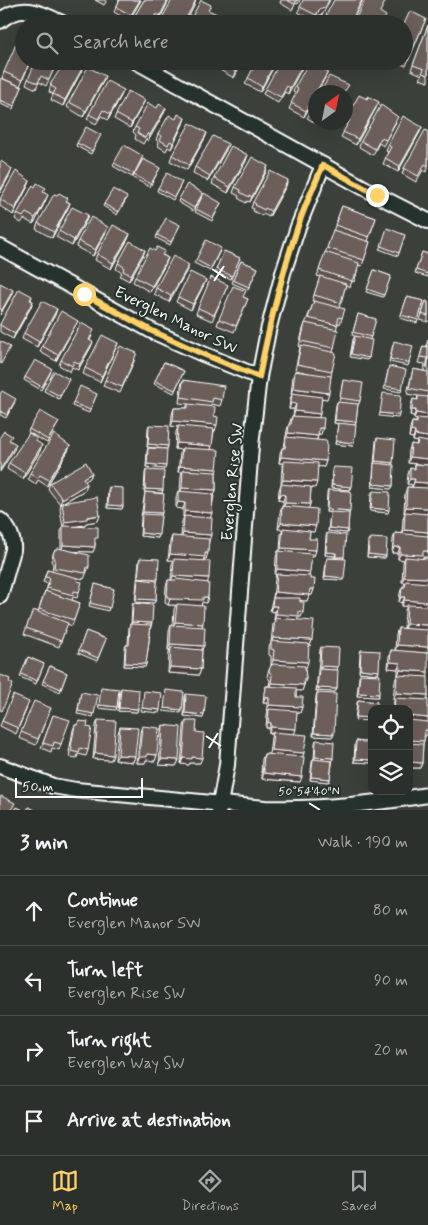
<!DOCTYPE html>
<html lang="en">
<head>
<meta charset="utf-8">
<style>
  body { margin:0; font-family:Mynerve,sans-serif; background:#383c38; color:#f1f3f6 }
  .controls { position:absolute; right:15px; bottom:15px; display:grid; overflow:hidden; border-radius:10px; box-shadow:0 5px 20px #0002 }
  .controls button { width:45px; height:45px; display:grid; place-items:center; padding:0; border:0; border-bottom:1px solid #484b48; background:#2c302c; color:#f1f3f6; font:25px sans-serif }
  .compass { position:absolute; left:308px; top:85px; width:45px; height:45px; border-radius:50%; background:#2c302c; box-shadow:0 5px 20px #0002; rotate:33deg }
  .scale { position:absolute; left:15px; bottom:12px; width:128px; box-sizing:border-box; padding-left:5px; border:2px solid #fff; border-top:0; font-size:14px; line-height:18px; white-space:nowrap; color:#fff; -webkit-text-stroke:4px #26332d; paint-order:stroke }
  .stop { position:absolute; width:15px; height:15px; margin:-11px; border:4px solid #ffd166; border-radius:50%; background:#fff }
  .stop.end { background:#ffd166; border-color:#fff; box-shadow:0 1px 5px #0008 }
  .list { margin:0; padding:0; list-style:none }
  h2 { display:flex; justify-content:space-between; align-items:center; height:65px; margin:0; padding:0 20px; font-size:21px }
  h2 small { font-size:16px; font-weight:400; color:#a6a9a9 }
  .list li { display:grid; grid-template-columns:32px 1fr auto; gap:15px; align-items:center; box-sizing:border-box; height:70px; padding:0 20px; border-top:1px solid #484b48 }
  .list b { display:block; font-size:19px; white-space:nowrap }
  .list p { margin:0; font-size:16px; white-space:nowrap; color:#a6a9a9 }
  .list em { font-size:16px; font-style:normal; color:#a6a9a9 }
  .icon { flex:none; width:28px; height:28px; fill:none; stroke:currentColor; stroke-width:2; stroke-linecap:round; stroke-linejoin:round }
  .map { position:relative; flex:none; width:428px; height:810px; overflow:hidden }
  .search { position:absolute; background:#2c302c; box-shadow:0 5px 20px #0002; left:15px; right:15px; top:15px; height:55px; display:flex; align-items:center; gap:12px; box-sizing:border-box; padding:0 18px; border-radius:28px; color:#a6a9a9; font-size:19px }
  .sheet { height:345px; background:#2c302c }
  nav { display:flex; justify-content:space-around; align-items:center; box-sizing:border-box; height:70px; border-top:1px solid #484b48; background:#2c302c; font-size:14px; color:#a6a9a9 }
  nav a { display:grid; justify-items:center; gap:2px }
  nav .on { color:#ffd166 }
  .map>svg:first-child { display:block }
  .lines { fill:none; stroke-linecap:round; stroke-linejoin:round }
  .street-casing { stroke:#fff; stroke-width:18 }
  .street { stroke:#26332d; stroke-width:14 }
  .wall { fill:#5d524d; stroke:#fff }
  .shaded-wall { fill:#4c423f; stroke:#fff }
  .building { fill:#6c5f5a; stroke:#fff }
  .route { stroke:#ffd166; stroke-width:6 }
  .ticks { fill:none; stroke:#fff; stroke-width:2 }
  .labels { text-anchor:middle; stroke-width:4; stroke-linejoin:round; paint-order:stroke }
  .street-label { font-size:16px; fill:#fff; stroke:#26332d }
  .ticks-label { font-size:12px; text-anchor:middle; fill:#fff; stroke:#26332d; stroke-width:4; stroke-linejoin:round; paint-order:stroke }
</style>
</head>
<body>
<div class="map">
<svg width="428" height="810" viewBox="0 0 428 810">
  <rect width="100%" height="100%" fill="#3b403a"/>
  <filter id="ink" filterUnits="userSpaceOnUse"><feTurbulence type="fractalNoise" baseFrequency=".02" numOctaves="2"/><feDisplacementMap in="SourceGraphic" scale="10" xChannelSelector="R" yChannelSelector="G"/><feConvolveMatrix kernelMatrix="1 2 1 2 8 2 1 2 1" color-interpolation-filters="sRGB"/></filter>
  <g filter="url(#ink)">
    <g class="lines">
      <g class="street-casing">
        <g id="street">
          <path d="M0,21C22,2 41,13 64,24"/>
          <path d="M135,61L377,195L428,221"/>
          <path d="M0,247L152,331L203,354L259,377"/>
          <path d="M0,520C9,528 14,539 13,550L0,596"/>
          <path d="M0,766L53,786L76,790L265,808C320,810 374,803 428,795"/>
          <path d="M219,810L227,765L251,446L259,377L268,331L283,273L298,227L323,165"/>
        </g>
      </g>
      <use href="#street" class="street"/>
    </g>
    <g class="wall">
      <path d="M95,0H107L104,5Z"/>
      <path d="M118,0H141L129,21L114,12L119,1Z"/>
      <path d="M144,0H169L158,22L154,20L152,24H134L132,23L134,17Z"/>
      <path d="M196,0L194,6L185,24L160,23L162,18Z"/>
      <path d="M281,0H300L298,4L296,3L292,10L280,3Z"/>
      <path d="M300,7L323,14L317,16L314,21L298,12Z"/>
      <path d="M326,15L351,24H331L324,20Z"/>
      <path d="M426,19L406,66L396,62L395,64L388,61H404V24Z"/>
      <path d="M428,25V82L420,79L422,75L411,70Z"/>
      <path d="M31,61L20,86L2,78L4,72Z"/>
      <path d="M58,61L46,86L39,82L36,89L26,84L28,79Z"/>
      <path d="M204,61H220L217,68Z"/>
      <path d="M224,61H249L245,69L240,67L234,78L220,70Z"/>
      <path d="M252,61H277L260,92L245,84L253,69L250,67Z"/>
      <path d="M67,65L83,68L63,106L51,100L53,94L49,92L51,83Z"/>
      <path d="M301,70L288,94L285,92L278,103L263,94L265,89Z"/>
      <path d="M328,72L325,78L316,92V96L304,117L289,109L296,94L293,92L295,87Z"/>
      <path d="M0,82L22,87L13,109L0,104Z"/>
      <path d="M103,82L83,117L67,107L69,102Z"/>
      <path d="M121,96L108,120L101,116L96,124L87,119L89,114Z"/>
      <path d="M145,100L142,106L130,128L114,119L116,114Z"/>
      <path d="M316,102V122H324L322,127L307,118Z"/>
      <path d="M157,108H166L164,113L148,141L146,139L143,144L135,139L136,135L133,132L135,127Z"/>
      <path d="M376,108L356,145L341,137L347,125L344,123L346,122V118Z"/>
      <path d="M396,122L383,146L379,143L373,155L359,147L361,141Z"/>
      <path d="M183,124L171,149L168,147L166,151L158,146L159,142L156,140L158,134Z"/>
      <path d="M422,127L420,132L398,172L383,164L388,152L386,151L388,145Z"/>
      <path d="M428,131V169L426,172L423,170L416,182L402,174L404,168Z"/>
      <path d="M207,133L205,138L187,170L170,161L172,155Z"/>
      <path d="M99,138L91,154L76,146L77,143Z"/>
      <path d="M226,150L208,181L193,173L195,167Z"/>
      <path d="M142,159L132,177L113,166L114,163Z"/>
      <path d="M246,161L228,193L212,184L214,178Z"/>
      <path d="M160,168L150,187L133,178L134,175Z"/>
      <path d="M266,172L250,202L247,201L246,203L238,198L239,196L233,193L235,187Z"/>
      <path d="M30,181L28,186L13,215L0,206V199Z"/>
      <path d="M182,182L173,200L157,191L158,188Z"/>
      <path d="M286,186L269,217L263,214L262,216L253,211L254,209L251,208L253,202Z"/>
      <path d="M44,192L46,200L36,220L33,224L24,219L21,223L15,219L17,214Z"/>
      <path d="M202,196L193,211L178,202L179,199Z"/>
      <path d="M126,200L117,215L103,206L104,204Z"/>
      <path d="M67,201L70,203L68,208L52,238L36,229L38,223Z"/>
      <path d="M221,203L212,221L195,212L196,209Z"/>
      <path d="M342,206L376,218L368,241L370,242L362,266L358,265L356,276L354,282L352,281L350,287L346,285L339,308L342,318L340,324L338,323L336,330L334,348L333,352L332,371L331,376L327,399L322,398L319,418L323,428L321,434H318L317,440L326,461L324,467L318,466L315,488L311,487L310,504L308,508L314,532L310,531L309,539L316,550L314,556H312L309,576L314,589L312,595H309L307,601L300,600V602L303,612L301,617H298L297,620L312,640L310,646H309L305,668L306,679L302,691L296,690V697L302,707L300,713H297L294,734L303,757L300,782L262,779V773H261L262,759L264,754H269L271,738L272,733H269V728H266L267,715L268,711L267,710V703H263L264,692L266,686H269L270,680L267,677L268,672L271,666V656L269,655V647L271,643L273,624L275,620H274L275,612L270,611L271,604L273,598L275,579L276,575H275L276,557L278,551H280L281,534L283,529H278L280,512L282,506H283V501L278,500L279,490L281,484L282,467L283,463H279L280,453L282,448H284L287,430L292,416H293L294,409H289L290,399L292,394H291L293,376L295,371L309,373L295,370L300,347L299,346L303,329L314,301H312L320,277L317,276Z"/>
      <path d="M88,215L86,221L72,246L56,237L59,231Z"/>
      <path d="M180,225L170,245L156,238L157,235Z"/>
      <path d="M106,232L93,256L76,247L78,241Z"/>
      <path d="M130,234L128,239L111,269L95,260L97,254Z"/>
      <path d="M405,235L398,256L379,249L381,246Z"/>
      <path d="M145,250L143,256L129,281L120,276L122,273L116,269L118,263Z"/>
      <path d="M220,251L210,271L194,263L196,260Z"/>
      <path d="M224,251L240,258L231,279L215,272Z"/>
      <path d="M422,252L428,254V277L415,273Z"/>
      <path d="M163,255L168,258L166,263L150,292L133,282L135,277Z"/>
      <path d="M241,261L258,268L248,290L232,283Z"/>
      <path d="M189,265L187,270L169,302L154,294L156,288Z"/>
      <path d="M374,270L391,276L383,297L366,292Z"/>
      <path d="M206,280L191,310L176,302L178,297Z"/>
      <path d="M228,285L212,321L196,314L198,308Z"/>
      <path d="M32,296L31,300V307L13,339L0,332V324Z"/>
      <path d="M243,297L248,299L234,332L217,325L219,319Z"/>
      <path d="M407,297L424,301L417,323L400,318Z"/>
      <path d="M426,301L428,302V322L420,320Z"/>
      <path d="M57,309L55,315L37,347L22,339L24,333Z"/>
      <path d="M358,314L376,319L370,339L369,358L367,360L350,357L353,339L355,336L357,337L352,335Z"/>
      <path d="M75,326L56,361L40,352L42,346Z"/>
      <path d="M92,336L90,340L91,347L78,370L72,367L70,372L59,365L61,360Z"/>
      <path d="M428,339V557H423L422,559L428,631L427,677L428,697L427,700L426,736H425L423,744L422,763L420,768H409V709H393V703L395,699H393L395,681L397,675H398V669L388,668L389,656L391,650L395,651L396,634L398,628L404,629L405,610L407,606H402V603L399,602L400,593L402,587H403L405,583L402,582L403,563L404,560L398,559V553H392L393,539L395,533L402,534L403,518L405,513H404L405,493L407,487H412L413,485L407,484L408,474L410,468L414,469L415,464L408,463L409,450L411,444L416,445L417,442L413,441V438L409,437L410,428L412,422H416L417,419H414V416L410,415L411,405L413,399L417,400L418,396L407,394L413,369L424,371L425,364L418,363L423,346L426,347Z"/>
      <path d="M118,343L100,382L83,374L85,368Z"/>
      <path d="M393,344L409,363L408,366L389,362Z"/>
      <path d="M135,359L120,393L103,386L105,380Z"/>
      <path d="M164,362L184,371L174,393L154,384Z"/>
      <path d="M389,366L402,389L401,392L384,389Z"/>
      <path d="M51,372L41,390L24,380L25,377Z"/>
      <path d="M69,379L59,399L44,391L45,388Z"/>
      <path d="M183,380L222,400L220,406L211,404V406L214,416L215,431H214L211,450L217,469L216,472V490L214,496L210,518L209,541L206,559L204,558V561L207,582L208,597L206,603L202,602L201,606L202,650L201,669L199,675L168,673L169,652L170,650H168L169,631L171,625H173L174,609L176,605H168L165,603L166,586L168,580H171L172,564L174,560H168L170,542L172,536L181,537L182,521L184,517H183V509L176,508V497L178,491L180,492L181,476L182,472H178L180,453L181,450L175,449L176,432L178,427L171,426L172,414L174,408H186L188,404L179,403L181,386Z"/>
      <path d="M343,380L360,401L359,404H358L353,446L335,444L338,424L334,423L336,405L337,402L339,401Z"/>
      <path d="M0,394L15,402L6,418L0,415Z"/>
      <path d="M97,394L89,413L72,406L73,403Z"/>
      <path d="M59,422L47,443L28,432L29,429Z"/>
      <path d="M149,425L168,446L167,449L147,447L148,428Z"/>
      <path d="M377,438L392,464L393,486L391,489L372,487L376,441Z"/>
      <path d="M36,442L40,451L23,479L7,469L9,463Z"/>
      <path d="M70,446L68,451L47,486L38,480L36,484L28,479L30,473Z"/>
      <path d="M148,448L165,469L146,467L147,451Z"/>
      <path d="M333,467L350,490L331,488L332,470Z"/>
      <path d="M146,470L163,490L162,493L161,516L158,538L140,536L141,517L145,492H144L145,473Z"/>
      <path d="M92,473L90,478L85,481V490L63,503L100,515L98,521L86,523L85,525L75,526L96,544H95L93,552L73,551L89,567L84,579L78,578L77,581L79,592L77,598L73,597L72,600L80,603L72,626L67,624L59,647L24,634L33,610L38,612L45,591H46L48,584L43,582L47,570L52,571L53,564L51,561L54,551L61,549V531L63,528L60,509L61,503L60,504L48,489L50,483Z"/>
      <path d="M109,487L123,506L122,509L107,508L108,490Z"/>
      <path d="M328,490L350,511L349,513L348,530L347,533L328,531L330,513L326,512L327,493Z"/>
      <path d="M373,491L388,513L370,511L371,494Z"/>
      <path d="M327,533L344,557L343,559V580L324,579L326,561L327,558H335V556L325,555L326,536Z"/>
      <path d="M370,538L385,558L367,557L368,540Z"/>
      <path d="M140,558L157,581L156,600L154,603L135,602L139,561Z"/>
      <path d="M95,584L114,589L108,611L89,606Z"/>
      <path d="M133,603L151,626L146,664L145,667L124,666L125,648L126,645H128L129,627L130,624H131L132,606Z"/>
      <path d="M86,631L106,639L97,661L78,653Z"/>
      <path d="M321,647L337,670V689L335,692L316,691L320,650Z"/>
      <path d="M361,650L379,671L378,674L359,672L360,653Z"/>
      <path d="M28,657L44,664L36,684L20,677Z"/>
      <path d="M50,666L67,673L60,692L42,684Z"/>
      <path d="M360,674L379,694L378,697L357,696L359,677Z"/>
      <path d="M121,688L137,712L118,711L120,691Z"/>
      <path d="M81,692L94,714L93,717L77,714Z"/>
      <path d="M317,693L334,734L332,737L313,736L316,696Z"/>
      <path d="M186,694L203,718L184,716L185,697Z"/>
      <path d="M358,700L377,702L355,720L357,703Z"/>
      <path d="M27,708L16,734L0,726L2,721Z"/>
      <path d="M51,708L36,745L19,738L21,732Z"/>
      <path d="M53,715L61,744L59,750L52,748L51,752L41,748Z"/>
      <path d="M98,720L113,755L111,760L93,759L96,725Z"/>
      <path d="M79,721L87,727L88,750L86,756L78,754L77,758L69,757L70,752H69L73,730L75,725H77Z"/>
      <path d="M186,721L196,732L200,763H190L189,765L181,764L184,726Z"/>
      <path d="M163,725L179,760L176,766L159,765L161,731Z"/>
      <path d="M142,726L157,755L155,761L146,760L145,763H137L140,732Z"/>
      <path d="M120,727L135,756L133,762L115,760L118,733Z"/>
      <path d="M316,740L333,758L330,779L329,782L310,780L312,762L313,759H314L315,743Z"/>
      <path d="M356,741L372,743V763L354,762L355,744Z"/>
    </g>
    <g class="shaded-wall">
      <path d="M140,0H141L129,21L131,15Z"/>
      <path d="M168,0H169L158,22L160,16Z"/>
      <path d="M196,0L194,6L185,24H183Z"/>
      <path d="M329,0H330L323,14L317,16L314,21L319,10Z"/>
      <path d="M362,0H363L351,24H350Z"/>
      <path d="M242,61L240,67L234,78L236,72Z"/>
      <path d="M276,61H277L260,92L262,87Z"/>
      <path d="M85,63L83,68L63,106L65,100Z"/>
      <path d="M303,64L301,70L288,94L290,88Z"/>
      <path d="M328,72L318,92H316Z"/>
      <path d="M105,76L103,82L83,117L86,111Z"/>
      <path d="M124,90L121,96L108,120L110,114Z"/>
      <path d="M316,94V96L304,117L306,111Z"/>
      <path d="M145,100L142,106L130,128L132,123Z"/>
      <path d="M379,102L376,108L356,145L358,139Z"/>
      <path d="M166,108L164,113L148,141L150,135Z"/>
      <path d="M185,118L183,124L171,149L173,143Z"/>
      <path d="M422,127L420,132L398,172L400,166Z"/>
      <path d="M207,133L205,138L187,170L189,165Z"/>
      <path d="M228,144L226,150L208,181L210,176Z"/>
      <path d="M248,155L246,161L228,193L230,187Z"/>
      <path d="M268,166L266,172L250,202L252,197Z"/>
      <path d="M12,169L10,175L0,193V191Z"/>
      <path d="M288,180L286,186L269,217L271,211Z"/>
      <path d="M30,181L28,186L13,215L15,209Z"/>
      <path d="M48,195L36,220L33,224L35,218Z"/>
      <path d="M70,203L68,208L52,238L54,232Z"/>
      <path d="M88,215L86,221L72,246L74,240Z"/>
      <path d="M108,227L106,232L93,256L95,250Z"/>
      <path d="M130,234L128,239L111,269L113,263Z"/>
      <path d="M145,250L143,256L129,281L131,275Z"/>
      <path d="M168,258L166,263L150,292L152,286Z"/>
      <path d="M189,265L187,270L169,302L171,296Z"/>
      <path d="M206,280L204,285L191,310L193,304Z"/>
      <path d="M13,290L11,296L0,315L2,310Z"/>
      <path d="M33,301L31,307L13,339L15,334Z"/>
      <path d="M57,309L55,315L37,347L39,342Z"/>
      <path d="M78,321L75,326L56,361L58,355Z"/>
      <path d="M93,342L91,347L78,370L80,364Z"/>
      <path d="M118,343L116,348L100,382L102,376Z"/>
      <path d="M293,388L329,393L327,399L291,394Z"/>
      <path d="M291,403L296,404L294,409H289Z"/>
      <path d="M412,410H416L414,416L410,415Z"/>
      <path d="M295,411L320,414L318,420L293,417Z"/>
      <path d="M380,413L399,415L398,418L379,416Z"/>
      <path d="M416,413L428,415V421L414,419Z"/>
      <path d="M335,420L356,422L355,425L334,423Z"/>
      <path d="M173,421L217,425L215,431L171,426Z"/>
      <path d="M319,428H323L321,434H317Z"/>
      <path d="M411,431L415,432L413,438L409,437Z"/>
      <path d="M288,433L318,436L316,441L286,439Z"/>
      <path d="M415,435L428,437V443L413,441Z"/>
      <path d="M336,441L354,443L353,446L335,444Z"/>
      <path d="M177,443L212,446L210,452L182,448L181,450L175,449Z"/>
      <path d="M16,444L14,450L0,472V470Z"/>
      <path d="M148,444L168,446L167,449L147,447Z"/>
      <path d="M42,445L40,451L23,479L25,473Z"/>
      <path d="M70,446L68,451L47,486L49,480Z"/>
      <path d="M281,457L326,461L324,467L284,463V461L283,463H279Z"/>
      <path d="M410,457L428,459V465L408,463Z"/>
      <path d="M375,461L393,463L392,466L374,464Z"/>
      <path d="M147,464L166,466L165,469L146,467Z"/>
      <path d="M180,466L217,469L215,475L183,470L182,472H178Z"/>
      <path d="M92,473L90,478L81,484L83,478Z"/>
      <path d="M410,479H415L413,485L407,484Z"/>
      <path d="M283,480L317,482L315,488L281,485Z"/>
      <path d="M414,482L428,483V489L412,488Z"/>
      <path d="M87,484L85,490L60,504L62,499Z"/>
      <path d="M373,484L393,486L391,489L372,487Z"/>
      <path d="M332,485L351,487L350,490L331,488Z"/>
      <path d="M182,488L216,490L214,496L180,494Z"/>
      <path d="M145,489L163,490L162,493L144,492Z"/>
      <path d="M280,494L285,495L283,501L278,500Z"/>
      <path d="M178,502L185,503L183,509L176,508Z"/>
      <path d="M285,503L310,504L308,510L283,508Z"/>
      <path d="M108,505L123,506L122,509L107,508Z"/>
      <path d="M406,507L428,508V514L404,513Z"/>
      <path d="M371,508L389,510L388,513L370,511Z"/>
      <path d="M327,509L350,511L349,514L326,512Z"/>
      <path d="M185,511L212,513L210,519L183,517Z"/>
      <path d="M143,512L162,513L161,516L142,515Z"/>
      <path d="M100,515L98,521L86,523L85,525L63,528V526V528L65,522Z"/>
      <path d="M281,523L316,526L314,532L278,529Z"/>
      <path d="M329,528L348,530L347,533L328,531Z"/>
      <path d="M404,530L428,532V538L402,536Z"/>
      <path d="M141,533L159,535L158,538L140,536Z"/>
      <path d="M183,533L211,535L209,541L181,539Z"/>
      <path d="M63,545L95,547L93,552L61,551Z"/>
      <path d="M394,547H400L398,553H392Z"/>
      <path d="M281,548L316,550L314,556L279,554Z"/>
      <path d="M423,551H428V557H423L421,561L405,557L404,560L398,559L400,554Z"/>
      <path d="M326,552L336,553L335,556L325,555Z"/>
      <path d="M208,553L206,559L204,558L203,562L168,560L170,554Z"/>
      <path d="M368,554L386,556L385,558L367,557Z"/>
      <path d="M336,557H344L343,560H335Z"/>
      <path d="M277,569L310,572L308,578L275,575Z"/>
      <path d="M173,576L209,578L207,584L171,582Z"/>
      <path d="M325,576L344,578L343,580L324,579Z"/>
      <path d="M404,577L428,578V584L402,582Z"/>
      <path d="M138,578L158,579L157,582L137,580Z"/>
      <path d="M310,589H314L312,595H307Z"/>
      <path d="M275,592L309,595L307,601L273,598Z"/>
      <path d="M203,597H208L206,603L202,602L201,606L168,605L170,599Z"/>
      <path d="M401,597H405L402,603L399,602Z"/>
      <path d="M136,599L156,600L154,603L135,602Z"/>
      <path d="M404,600L428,602V608L402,606Z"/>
      <path d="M272,606H277L275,612L270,611Z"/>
      <path d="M299,611L303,612L301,617H298L297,622L274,620L276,614Z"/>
      <path d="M132,622L152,623L151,626L131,625Z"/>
      <path d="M175,622L203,624L201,629L173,627Z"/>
      <path d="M406,624L428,625V631L404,629Z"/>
      <path d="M273,638L312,640L310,646L271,644Z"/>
      <path d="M170,644L204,646L201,651L171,647L170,650H168Z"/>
      <path d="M397,645L428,647V651L427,653L395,651Z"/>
      <path d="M273,660L308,662L306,668L271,666Z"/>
      <path d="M390,662L400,663L398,669L388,668Z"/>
      <path d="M125,663L146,664L145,667L124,666Z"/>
      <path d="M320,666L338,667L337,670L319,669Z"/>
      <path d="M170,667L201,669L199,675L168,673Z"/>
      <path d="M360,669L379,671L378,674L359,672Z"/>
      <path d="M400,670L428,672V674L427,678L398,676Z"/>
      <path d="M271,683L304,685L302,691L269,689Z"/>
      <path d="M317,688L337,689L335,692L316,691Z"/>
      <path d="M358,693L379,694L378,697L357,696Z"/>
      <path d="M396,693L428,695V697L427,701L393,699Z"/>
      <path d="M265,697L269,698L267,703H263Z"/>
      <path d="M99,705L117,707L116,710L98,708Z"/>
      <path d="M269,705L302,707L300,713L267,710Z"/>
      <path d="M119,708L138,709L137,712L118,711Z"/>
      <path d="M142,708L160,710L159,713L141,711Z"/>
      <path d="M164,708L182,710L181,713L163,711Z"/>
      <path d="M185,713L204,715L203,718L184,716Z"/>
      <path d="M409,716L428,718V722H409Z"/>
      <path d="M356,717L372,718V721L355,720Z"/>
      <path d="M268,722L271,723L269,728H266Z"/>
      <path d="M271,727L296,729L294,735L269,733Z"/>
      <path d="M425,730H428L426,736H423Z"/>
      <path d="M314,733L334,734L332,737L313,736Z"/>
      <path d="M409,740L424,741L422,747L409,746Z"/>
      <path d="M271,750L304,753L302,759L269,756Z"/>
      <path d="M95,753L113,755L111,760L93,759Z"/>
      <path d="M147,754L157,755L155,761L146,760L145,763H137L139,757Z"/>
      <path d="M118,755L135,756L133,762L115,760Z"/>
      <path d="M192,757L202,758L200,763H190L189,765L181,764L183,758Z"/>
      <path d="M315,757L333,758L332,761L314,760Z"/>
      <path d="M161,759L179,760L176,766L159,765Z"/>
      <path d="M355,759L372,760V763L354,762Z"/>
      <path d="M409,762L422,763L420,768H409Z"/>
      <path d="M263,768H264L262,773H261Z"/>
      <path d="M264,773L302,777L300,782L262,779Z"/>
      <path d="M311,777L330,779L329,782L310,780Z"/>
    </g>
    <g class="building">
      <path d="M120,0H140L131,15L116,7Z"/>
      <path d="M144,0H168L160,16L156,14L151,24H147L134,17Z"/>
      <path d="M172,0H196L183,24H164L166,20L162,18Z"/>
      <path d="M201,0L211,5L208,10L217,14L211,24H188Z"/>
      <path d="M287,0H297L294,4Z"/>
      <path d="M303,0H329L325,8L319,10L316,15L300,7Z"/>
      <path d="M334,0H362L350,24H337L336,23L337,20L326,15Z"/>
      <path d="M365,0H386L380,12L386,16L382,24H353Z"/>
      <path d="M410,11L426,19L408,60L404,58V24Z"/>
      <path d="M220,18L228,23L230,20L237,24H216Z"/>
      <path d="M428,25V75L422,73L424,69L413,65Z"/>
      <path d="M19,37L24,39V61H30L22,80L4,72Z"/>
      <path d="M36,61H57L49,80L41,76L38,83L28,79Z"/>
      <path d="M69,61H83L85,63L65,100L53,94L56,89L51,86V83L64,63L67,65Z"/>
      <path d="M224,61H242L236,72L222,64Z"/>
      <path d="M252,61H276L262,87L248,78L256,63Z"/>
      <path d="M281,61H298L303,64L290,88L287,86L281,97L265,89Z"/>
      <path d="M309,62L328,72L316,92V94L306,111L291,103L298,89L295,87Z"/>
      <path d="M88,67L105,76L86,111L69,102Z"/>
      <path d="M329,76L349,85L344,92H321Z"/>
      <path d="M1,78L22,87L14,106L0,100V82Z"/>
      <path d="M107,81L124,90L110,114L103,110L98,119L89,114Z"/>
      <path d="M128,91L145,100L132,123L116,114Z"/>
      <path d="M359,95L367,99L368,96L379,102L358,139L343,132L350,120L346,118Z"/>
      <path d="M316,102V116L310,113Z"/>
      <path d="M148,103L157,108L159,104L166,108L150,135L148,133L145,138L137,133L139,129L135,127Z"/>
      <path d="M381,105L398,117L386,140L381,138L375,149L361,141Z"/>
      <path d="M178,114L185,118L173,143L170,141L168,145L160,140L162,136L158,134L169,115L176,119Z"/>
      <path d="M403,116L422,127L400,166L385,158L391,147L388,145Z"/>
      <path d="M190,123L207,133L189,165L172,155Z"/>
      <path d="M86,127L101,135L92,151L77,143Z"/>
      <path d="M425,130L428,131V166L425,164L418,176L404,168Z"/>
      <path d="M213,136L228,144L210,176L195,167Z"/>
      <path d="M124,145L143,156L134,174L114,163Z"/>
      <path d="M231,146L248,155L230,187L214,178Z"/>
      <path d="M252,157L268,166L252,197L249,195V197L240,192L241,190L235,187Z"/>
      <path d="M143,159L160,168L151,184L134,175Z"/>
      <path d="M1,161L12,169L0,191V163Z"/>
      <path d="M16,171L30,181L15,209L0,199Z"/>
      <path d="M270,171L288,180L271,211L265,208L264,210L255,205L256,204L253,202Z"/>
      <path d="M167,173L182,182L174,197L158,188Z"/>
      <path d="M37,183L46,188L43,192L48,195L38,214L35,218L26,213L23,217L17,214L33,185L35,187Z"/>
      <path d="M187,184L203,193L194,208L179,199Z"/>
      <path d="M113,189L127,197L118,212L104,204Z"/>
      <path d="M59,193L68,198L66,201L70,203L54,232L38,223L54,194L57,195Z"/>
      <path d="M204,193L221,203L213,218L196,209Z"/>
      <path d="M342,206L376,218L369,237L335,225Z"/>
      <path d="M72,207L88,215L74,240L59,231Z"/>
      <path d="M91,217L108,227L95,250L78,241Z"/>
      <path d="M166,218L180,225L171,242L157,235Z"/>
      <path d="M113,225L130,234L113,263L97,254Z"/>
      <path d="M387,228L405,235L399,253L381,246Z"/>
      <path d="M333,230L370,242L364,260L327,248Z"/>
      <path d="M206,240L221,248L211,268L196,260Z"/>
      <path d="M130,241L145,250L131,275L123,271L124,267L118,263Z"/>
      <path d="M157,247L165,251L162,255L168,258L152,286L135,277L150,248L155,251Z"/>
      <path d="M224,251L240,258L232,276L216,269Z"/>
      <path d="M325,252L359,263L356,276H354L352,281L319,270Z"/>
      <path d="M422,252L428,254V274L416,270Z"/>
      <path d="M173,256L189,265L171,296L156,288Z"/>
      <path d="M241,261L258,268L249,287L233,280Z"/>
      <path d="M374,270L391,276L384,295L367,289Z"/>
      <path d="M190,272L206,280L193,304L178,297Z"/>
      <path d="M320,276L346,284L341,303L314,295Z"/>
      <path d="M211,277L228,285L214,315L198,308Z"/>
      <path d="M0,283L13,290L2,310L0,309Z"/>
      <path d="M233,286L246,291L243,297L248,299L236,326L219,319Z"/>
      <path d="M19,289L32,296L30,300L33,301L15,334L0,325V324Z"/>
      <path d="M407,297L424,301L418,320L401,315Z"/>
      <path d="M42,301L57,309L39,342L24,333Z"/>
      <path d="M314,301L345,309L342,318L339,317L337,325L308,318Z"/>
      <path d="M426,301L428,302V316L422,314Z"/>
      <path d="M61,311L78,321L58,355L42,346Z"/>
      <path d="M358,314L376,319L371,337L353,332Z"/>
      <path d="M81,323L94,330L89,340L93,342L80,364L74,361L72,366L61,360Z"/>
      <path d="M305,323L338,330L334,348L301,341Z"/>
      <path d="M102,335L118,343L102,376L85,368Z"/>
      <path d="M355,336L372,340L369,358L351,354Z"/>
      <path d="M0,341L10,347L1,364L0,363Z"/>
      <path d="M394,341L413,346L409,363L390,359Z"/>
      <path d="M301,345L336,353L332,371L297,364Z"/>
      <path d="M120,346L137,353L122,387L105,380Z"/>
      <path d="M423,346L428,347V367H426L428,358L420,357Z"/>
      <path d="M35,360L52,369L42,387L25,377Z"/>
      <path d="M164,362L184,371L175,390L155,381Z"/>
      <path d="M389,366L406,370L402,389L385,386Z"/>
      <path d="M413,369L428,372V392L409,388Z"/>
      <path d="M54,371L69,379L60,396L45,388Z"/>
      <path d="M295,371L331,376L329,393L293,388Z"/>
      <path d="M183,380L224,386L222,400L213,398L212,402L181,397Z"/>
      <path d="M343,380L363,383L360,401L340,398Z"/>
      <path d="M80,386L97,394L90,410L73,403Z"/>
      <path d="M2,391L16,399L7,415L0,411V394Z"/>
      <path d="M292,393L322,397L320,414L295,411L296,404L291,403Z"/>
      <path d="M383,393L401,395L399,415L380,413Z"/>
      <path d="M418,396L428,397V415L416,413V410H412L413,399L418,400Z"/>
      <path d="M337,402L358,404L356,422L335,420Z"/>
      <path d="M188,404L215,407L214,416L218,417L217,425L173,421L174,408H188Z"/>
      <path d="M40,411L59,422L48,440L29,429Z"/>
      <path d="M292,416L324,418L323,428H319L318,436L288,433L289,424H291Z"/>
      <path d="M417,418L428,419V437L415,435V432L411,431L412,422L417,423Z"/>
      <path d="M338,423L356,425L354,443L336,441Z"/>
      <path d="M149,425L169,426L168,446L148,444Z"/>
      <path d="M178,426L214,429L212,446L177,443Z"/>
      <path d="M4,431L12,436L9,440L16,444L0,470V437Z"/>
      <path d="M29,433L37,439L36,441L42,445L25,473L9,463Z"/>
      <path d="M54,434L70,446L49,480L40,475L38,478L30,473Z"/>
      <path d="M286,437L327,441L326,461L281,457L282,448H285Z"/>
      <path d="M377,438L395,440L393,463L375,461Z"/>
      <path d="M418,440L428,442V459L410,457L411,444L417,445Z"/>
      <path d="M148,448L167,449L166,466L147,464Z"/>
      <path d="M182,448L219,450L217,469L180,466Z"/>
      <path d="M284,461L318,463L317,482L283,480Z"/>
      <path d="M86,462L92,473L83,478L87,484L62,499L50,483Z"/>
      <path d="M374,463L394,465L393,486L373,484Z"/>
      <path d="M415,464L428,465V483L414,482L415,479H410V468L415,469Z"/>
      <path d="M333,467L353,468L351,487L332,485Z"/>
      <path d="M146,470L164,471L163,490L145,489Z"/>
      <path d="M183,470L216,472V490L182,488Z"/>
      <path d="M281,484L311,487L310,504L285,503V495L280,494Z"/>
      <path d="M109,487L123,488V506L108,505Z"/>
      <path d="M407,487L428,488V508L406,507Z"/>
      <path d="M328,490L351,491L350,511L327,509Z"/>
      <path d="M178,491L213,494L212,513L185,511V503L178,502Z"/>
      <path d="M373,491L390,492L389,510L371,508Z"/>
      <path d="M145,492L164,494L162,513L143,512Z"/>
      <path d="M97,497L100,515L87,517V519L65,522L62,503Z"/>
      <path d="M282,506L317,509L316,526L281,523Z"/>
      <path d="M330,512L349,513L348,530L329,528Z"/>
      <path d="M405,512L428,514V532L404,530Z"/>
      <path d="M142,514L161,515L159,535L141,533Z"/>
      <path d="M184,516L212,518L211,535L183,533Z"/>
      <path d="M63,526L98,527V538H95V547L63,545Z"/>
      <path d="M283,528L310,531L309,539H317L316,550L281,548Z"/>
      <path d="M327,533L346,535L344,557H336V553L326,552Z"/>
      <path d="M395,533L428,536V551H423V555L400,554V547H394Z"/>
      <path d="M172,536L209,539L208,553H205V557L170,554Z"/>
      <path d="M370,538L387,539L386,556L368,554Z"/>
      <path d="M58,548L89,555V567H87L86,573L54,568L55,559L53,555L54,551Z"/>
      <path d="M278,551L312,554L310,572L277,569Z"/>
      <path d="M405,557L428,559V578L404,577Z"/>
      <path d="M140,558L159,559L158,579L138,578Z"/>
      <path d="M327,558L346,559L344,578L325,576Z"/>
      <path d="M174,559L210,561L209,578L173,576Z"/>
      <path d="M47,570L78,578L77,581L82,582L79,592L74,591L73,595L47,588L50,578L45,577Z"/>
      <path d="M277,574L310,576V579H315L314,589H310L309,595L275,592Z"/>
      <path d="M138,579L157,581L156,600L136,599Z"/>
      <path d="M176,579L209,583L208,597H203V600L170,599L167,597L168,580H176Z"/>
      <path d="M406,581L428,583V602L404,600L405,597H401L402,587H405Z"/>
      <path d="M95,584L114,589L110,608L90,603Z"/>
      <path d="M45,591L80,603L74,620L39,609Z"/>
      <path d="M273,598H300V602H304L303,612L299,611V616L276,614L277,606H272Z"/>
      <path d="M133,603L153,605L152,623L132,622Z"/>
      <path d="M177,604L204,606L203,624L175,622Z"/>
      <path d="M407,605L428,606V625L406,624Z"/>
      <path d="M33,610L68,623L61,641L26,628Z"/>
      <path d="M275,618L314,621L312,640L273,638Z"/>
      <path d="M130,624L151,625L146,664L125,663L126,645H129Z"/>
      <path d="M171,625L205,627L204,646L170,644Z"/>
      <path d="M398,628L428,630V647L397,645Z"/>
      <path d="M86,631L106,639L98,658L79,650Z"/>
      <path d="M271,641L309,644L308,662L273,660L274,650L271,649Z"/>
      <path d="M171,647L202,650L201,669L170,667Z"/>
      <path d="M321,647L339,648L338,667L320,666Z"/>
      <path d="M361,650L380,651L379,671L360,669Z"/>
      <path d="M391,650L428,653V672L400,670V663L390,662Z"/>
      <path d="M28,657L44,664L37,681L21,674Z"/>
      <path d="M273,664L305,666L306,679H304V685L271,683L272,675L269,671L270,667Z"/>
      <path d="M50,666L67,673L61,689L43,681Z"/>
      <path d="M319,669L338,670L337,689L317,688Z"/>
      <path d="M360,674L380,675L379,694L358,693Z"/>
      <path d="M1,675L10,679L9,682L13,684L2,711L0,710V678Z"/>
      <path d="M397,675L428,677V695L396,693Z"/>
      <path d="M266,686L296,688V697H303L302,707L269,705V698L265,697Z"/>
      <path d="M101,687L119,689L117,707L99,705Z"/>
      <path d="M121,688L139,690L138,709L119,708Z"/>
      <path d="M166,690L184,692L182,710L164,708Z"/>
      <path d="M144,691L162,693L160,710L142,708Z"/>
      <path d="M81,692L98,695L94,714L78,711Z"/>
      <path d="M317,693L336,694L334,734L314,733Z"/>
      <path d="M186,694L206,696L204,715L185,713Z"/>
      <path d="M13,695L29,702L18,728L2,721Z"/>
      <path d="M395,698L428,700V718L409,716V709H394Z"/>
      <path d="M358,700L377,702V709H372V718L356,717Z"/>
      <path d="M34,701L51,708L38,739L21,732Z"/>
      <path d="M269,709L297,711L296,729L271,727V723L268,722Z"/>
      <path d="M53,715L70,720L61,744L54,742L53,746L43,743Z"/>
      <path d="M98,720L116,721L113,755L95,753Z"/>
      <path d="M409,720L428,722V730H425L424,741L409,740Z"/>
      <path d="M79,721L88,722L87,727L92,728L88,750L80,748L79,753L71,751L72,747L71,746L75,725H78Z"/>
      <path d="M186,721H197L196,732L204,733L202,758L192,757V759L183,758Z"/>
      <path d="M163,725L181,727L179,760L161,759Z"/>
      <path d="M142,726L159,728L157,755L147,754V757H139Z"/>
      <path d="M120,727L138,728L135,756L118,755Z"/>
      <path d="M273,732L307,735L304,753L271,750Z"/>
      <path d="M316,740L334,742L333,758L315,757Z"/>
      <path d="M356,741L372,743V760L355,759Z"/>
      <path d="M409,743L423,744L422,763L409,762Z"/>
      <path d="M264,754L304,757L302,777L264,773V768H263Z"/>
      <path d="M313,759L332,761L330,779L311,777Z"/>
      <path d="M1,796L15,803L11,810H0V799Z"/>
      <path d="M17,807L23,810H15Z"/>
      <path d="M29,807L35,810H27Z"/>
    </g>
  </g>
  <g class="lines" filter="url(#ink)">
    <path class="route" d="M84,294L152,331L203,354L259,377C269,327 281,277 297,229C304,207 314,186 323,165L377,195"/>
  </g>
  <path class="ticks" d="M212,269L226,278M214,281L224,266M206,736L221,746M209,748L218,733M309,803L320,810"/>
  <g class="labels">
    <g class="street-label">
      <text transform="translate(176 319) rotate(26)" y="6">Everglen Manor SW</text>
      <text transform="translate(231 482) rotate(-85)" y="6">Everglen Rise SW</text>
    </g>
  </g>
  <g class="ticks-label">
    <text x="309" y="795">50°54'40"N</text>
  </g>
</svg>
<div class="controls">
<button><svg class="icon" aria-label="locate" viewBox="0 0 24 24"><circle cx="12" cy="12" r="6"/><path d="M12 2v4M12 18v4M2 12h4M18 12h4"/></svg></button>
<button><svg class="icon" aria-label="layers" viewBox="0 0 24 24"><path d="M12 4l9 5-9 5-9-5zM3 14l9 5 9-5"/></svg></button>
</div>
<svg class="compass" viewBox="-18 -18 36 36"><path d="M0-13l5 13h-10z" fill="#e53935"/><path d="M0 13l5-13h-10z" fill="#a6a9a9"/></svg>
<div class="scale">50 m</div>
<div class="stop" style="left:84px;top:294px"></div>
<div class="stop end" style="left:377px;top:195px"></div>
<div class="search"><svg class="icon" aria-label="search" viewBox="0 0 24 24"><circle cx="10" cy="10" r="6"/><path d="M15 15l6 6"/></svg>Search here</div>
</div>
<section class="sheet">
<h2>3 min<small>Walk · 190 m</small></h2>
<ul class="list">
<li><svg class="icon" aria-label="ahead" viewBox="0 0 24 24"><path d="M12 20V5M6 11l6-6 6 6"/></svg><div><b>Continue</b><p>Everglen Manor SW</p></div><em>80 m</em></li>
<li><svg class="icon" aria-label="left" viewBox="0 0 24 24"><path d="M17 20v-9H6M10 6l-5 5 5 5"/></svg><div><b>Turn left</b><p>Everglen Rise SW</p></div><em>90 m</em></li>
<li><svg class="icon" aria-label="right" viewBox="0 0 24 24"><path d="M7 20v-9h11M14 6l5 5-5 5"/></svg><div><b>Turn right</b><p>Everglen Way SW</p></div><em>20 m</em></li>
<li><svg class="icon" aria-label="arrive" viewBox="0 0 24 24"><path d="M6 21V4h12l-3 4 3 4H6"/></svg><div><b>Arrive at destination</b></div></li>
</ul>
</section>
<nav>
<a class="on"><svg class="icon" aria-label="map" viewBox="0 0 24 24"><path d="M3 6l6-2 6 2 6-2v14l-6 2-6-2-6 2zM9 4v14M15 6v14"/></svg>Map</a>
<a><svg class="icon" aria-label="directions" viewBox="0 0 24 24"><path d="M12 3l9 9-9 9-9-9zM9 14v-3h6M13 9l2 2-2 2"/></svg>Directions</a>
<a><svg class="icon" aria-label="saved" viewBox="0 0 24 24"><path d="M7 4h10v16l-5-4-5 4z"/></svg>Saved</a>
</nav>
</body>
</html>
